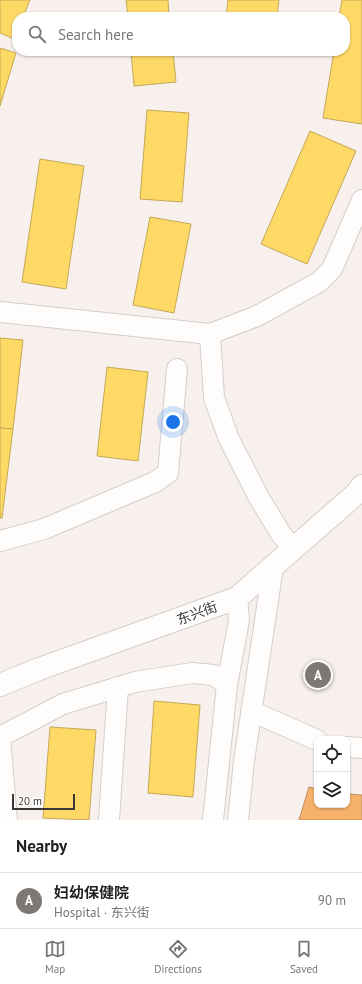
<!DOCTYPE html>
<html lang="en">
<head>
<meta charset="utf-8">
<style>
  body { margin:0; font-family:"PT Sans","Noto Sans SC",sans-serif; background:#f6f6f6; color:#222 }
  .controls { position:absolute; right:12px; bottom:12px; display:grid; overflow:hidden; border-radius:8px; box-shadow:0 1px 3px #0004 }
  .controls button { width:36px; height:36px; display:grid; place-items:center; padding:0; border:0; border-bottom:1px solid #e0e0e0; background:#fff; color:#222; font:20px sans-serif }
  .scale { position:absolute; left:12px; bottom:10px; width:63px; box-sizing:border-box; padding-left:4px; border:2px solid #3c3735; border-top:0; font-size:11px; line-height:14px; white-space:nowrap; color:#3c3735; -webkit-text-stroke:3px #fff; paint-order:stroke }
  .you { position:absolute; left:173px; top:422px; width:14px; height:14px; margin:-10px; border:3px solid #fff; border-radius:50%; background:#1a73e8; box-shadow:0 0 0 6px #1a73e833 }
  .badge { display:grid; place-items:center; width:26px; height:26px; border-radius:50%; background:#7e7875; color:#fff; font-size:13px; font-weight:700 }
  .pin { position:absolute; translate:-50% -50%; border:2px solid #fff; box-shadow:0 1px 4px #0006 }
  .list { margin:0; padding:0; list-style:none }
  h2 { display:flex; justify-content:space-between; align-items:center; height:52px; margin:0; padding:0 16px; font-size:17px }
  h2 small { font-size:13px; font-weight:400; color:#767676 }
  .list li { display:grid; grid-template-columns:26px 1fr auto; gap:12px; align-items:center; box-sizing:border-box; height:56px; padding:0 16px; border-top:1px solid #e0e0e0 }
  .list b { display:block; font-size:15px; white-space:nowrap }
  .list p { margin:0; font-size:13px; white-space:nowrap; color:#767676 }
  .list em { font-size:13px; font-style:normal; color:#767676 }
  .icon { flex:none; width:22px; height:22px; fill:none; stroke:currentColor; stroke-width:2; stroke-linecap:round; stroke-linejoin:round }
  .map { position:relative; flex:none; width:362px; height:820px; overflow:hidden }
  .search { position:absolute; background:#fff; box-shadow:0 1px 3px #0004; left:12px; right:12px; top:12px; height:44px; display:flex; align-items:center; gap:10px; box-sizing:border-box; padding:0 14px; border-radius:16px; color:#767676; font-size:15px }
  .sheet { height:108px; background:#fff }
  nav { display:flex; justify-content:space-around; align-items:center; box-sizing:border-box; height:56px; border-top:1px solid #e0e0e0; background:#fff; font-size:11px; color:#767676 }
  nav a { display:grid; justify-items:center; gap:2px }
  nav .on { color:#7e7875 }
  .map>svg:first-child { display:block }
  .homes { fill:#ffd966; stroke:#c4a857 }
  .health { fill:#f6b26b; stroke:#be8d5b }
  .lines { fill:none; stroke-linecap:round; stroke-linejoin:round }
  .minor-casing { stroke:#d4cecb; stroke-width:22 }
  .tertiary-casing { stroke:#d4cecb; stroke-width:24 }
  .minor { stroke:#fefdfc; stroke-width:20 }
  .tertiary { stroke:#fefdfc; stroke-width:22 }
  .labels { text-anchor:middle; stroke-width:4; stroke-linejoin:round; paint-order:stroke }
  .street-label { font-size:14px; fill:#3c3735; stroke:#fff }
</style>
</head>
<body>
<div class="map">
<svg width="362" height="820" viewBox="0 0 362 820">
  <rect width="100%" height="100%" fill="#f8f0ed"/>
  <g class="homes">
    <path d="M0,0H30L23,17H17V31L14,39L0,33Z"/>
    <path d="M126,0H168L169,17H128Z"/>
    <path d="M228,0H279L277,17H226Z"/>
    <path d="M342,0H362V124L323,118L334,51H345V17H339Z"/>
    <path d="M0,48L16,53L0,106Z"/>
    <path d="M131,51H173L176,82L134,86Z"/>
    <path d="M147,110L189,113L182,202L140,199Z"/>
    <path d="M310,131L356,151L307,264L261,244Z"/>
    <path d="M40,159L84,166L66,289L22,282Z"/>
    <path d="M150,217L191,224L174,313L133,305Z"/>
    <path d="M0,338L23,340L13,429L0,428Z"/>
    <path d="M107,367L148,372L138,461L97,456Z"/>
    <path d="M0,428L13,429L2,518H0Z"/>
    <path d="M154,701L200,705L193,797L148,793Z"/>
    <path d="M50,727L96,730L89,820L43,818Z"/>
  </g>
  <path class="health" d="M309,787L317,789V805H347V794L362,795V820H299Z"/>
  <g class="lines">
    <g class="minor-casing">
      <g id="minor">
        <path d="M0,312L210,334L257,316L319,282L332,269L362,200"/>
        <path d="M210,334L214,398L229,439L258,496L281,534L293,549"/>
        <path d="M0,541L44,529L155,482L168,473L177,369"/>
        <path d="M251,711L317,740"/>
        <path d="M0,737L63,704L135,682L192,673L214,675L227,685"/>
        <path d="M0,738L7,820"/>
        <path d="M347,747L362,748"/>
        <path d="M109,820L118,687"/>
        <path d="M213,820L227,685L239,620L237,598"/>
        <path d="M238,820L244,761L273,567"/>
      </g>
    </g>
    <g class="tertiary-casing">
      <path id="tertiary" d="M0,685L39,669L237,598L357,493L362,486"/>
    </g>
    <use href="#minor" class="minor"/>
    <use href="#tertiary" class="tertiary"/>
  </g>
  <g class="labels">
    <g class="street-label">
      <text transform="translate(197 613) rotate(-20)" y="5">东兴街</text>
    </g>
  </g>
</svg>
<div class="controls">
<button><svg class="icon" aria-label="locate" viewBox="0 0 24 24"><circle cx="12" cy="12" r="6"/><path d="M12 2v4M12 18v4M2 12h4M18 12h4"/></svg></button>
<button><svg class="icon" aria-label="layers" viewBox="0 0 24 24"><path d="M12 4l9 5-9 5-9-5zM3 14l9 5 9-5"/></svg></button>
</div>
<div class="scale">20 m</div>
<div class="you"></div>
<div class="pin badge" style="left:318px;top:675px">A</div>
<div class="search"><svg class="icon" aria-label="search" viewBox="0 0 24 24"><circle cx="10" cy="10" r="6"/><path d="M15 15l6 6"/></svg>Search here</div>
</div>
<section class="sheet">
<h2>Nearby<small></small></h2>
<ul class="list">
<li><span class="badge">A</span><div><b>妇幼保健院</b><p>Hospital · 东兴街</p></div><em>90 m</em></li>
</ul>
</section>
<nav>
<a class="on"><svg class="icon" aria-label="map" viewBox="0 0 24 24"><path d="M3 6l6-2 6 2 6-2v14l-6 2-6-2-6 2zM9 4v14M15 6v14"/></svg>Map</a>
<a><svg class="icon" aria-label="directions" viewBox="0 0 24 24"><path d="M12 3l9 9-9 9-9-9zM9 14v-3h6M13 9l2 2-2 2"/></svg>Directions</a>
<a><svg class="icon" aria-label="saved" viewBox="0 0 24 24"><path d="M7 4h10v16l-5-4-5 4z"/></svg>Saved</a>
</nav>
</body>
</html>
